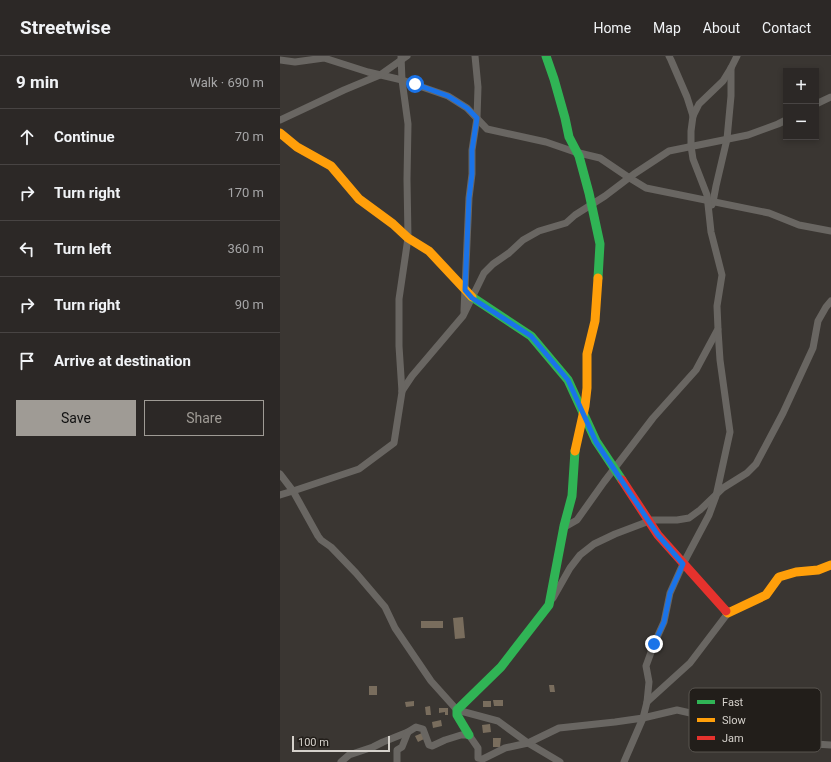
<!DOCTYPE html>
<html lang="en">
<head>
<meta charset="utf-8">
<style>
  body { margin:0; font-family:Roboto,sans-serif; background:#383432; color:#f1f3f6 }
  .controls { position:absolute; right:12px; top:12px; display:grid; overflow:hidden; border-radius:0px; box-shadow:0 2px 6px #0003 }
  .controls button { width:36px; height:36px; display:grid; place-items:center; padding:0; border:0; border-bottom:1px solid #484443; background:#2c2826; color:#f1f3f6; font:20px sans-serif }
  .scale { position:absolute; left:12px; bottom:10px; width:98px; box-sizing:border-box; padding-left:4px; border:2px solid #d5d1cb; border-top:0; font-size:11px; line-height:14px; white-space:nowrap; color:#d5d1cb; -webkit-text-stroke:3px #221e1a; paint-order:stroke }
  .stop { position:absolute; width:12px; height:12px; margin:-9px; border:3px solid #1a73e8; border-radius:50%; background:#fff }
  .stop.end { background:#1a73e8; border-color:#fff; box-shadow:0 1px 4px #0008 }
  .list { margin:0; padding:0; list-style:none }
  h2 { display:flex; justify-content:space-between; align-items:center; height:52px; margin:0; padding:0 16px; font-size:17px }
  h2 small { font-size:13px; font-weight:400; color:#a6a6a7 }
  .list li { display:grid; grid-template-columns:26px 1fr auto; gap:12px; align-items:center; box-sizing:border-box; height:56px; padding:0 16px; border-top:1px solid #484443 }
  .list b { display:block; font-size:15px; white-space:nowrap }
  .list em { font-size:13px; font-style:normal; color:#a6a6a7 }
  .actions { display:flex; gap:8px; padding:12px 16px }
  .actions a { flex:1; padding:9px 0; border:1px solid #9f9b95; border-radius:0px; text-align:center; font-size:14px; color:#9f9b95 }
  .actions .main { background:#9f9b95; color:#111 }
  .icon { flex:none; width:22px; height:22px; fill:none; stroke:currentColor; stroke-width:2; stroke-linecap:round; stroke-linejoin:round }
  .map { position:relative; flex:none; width:551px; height:706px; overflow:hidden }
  header { display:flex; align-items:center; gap:24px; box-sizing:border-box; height:56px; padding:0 20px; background:#2c2826; border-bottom:1px solid #484443 }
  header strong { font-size:19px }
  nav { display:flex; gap:22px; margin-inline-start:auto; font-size:14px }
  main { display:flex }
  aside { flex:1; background:#2c2826 }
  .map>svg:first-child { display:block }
  .building { fill:#796d5d }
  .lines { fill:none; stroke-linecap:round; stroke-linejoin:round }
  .street { stroke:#696662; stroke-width:7 }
  .fast { stroke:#30b455; stroke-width:9 }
  .slow { stroke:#ff9f0a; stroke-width:9 }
  .jam { stroke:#e5322d; stroke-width:9 }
  .route { stroke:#1a73e8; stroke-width:5 }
  .key { fill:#221e1a; stroke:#58544f; stroke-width:1 }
  .key-label { font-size:11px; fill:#d5d1cb }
</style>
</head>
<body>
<header>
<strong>Streetwise</strong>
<nav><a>Home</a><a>Map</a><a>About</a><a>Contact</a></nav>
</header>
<main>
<aside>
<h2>9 min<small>Walk · 690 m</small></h2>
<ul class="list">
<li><svg class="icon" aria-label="ahead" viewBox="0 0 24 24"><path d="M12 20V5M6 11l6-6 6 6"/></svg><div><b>Continue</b></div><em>70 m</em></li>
<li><svg class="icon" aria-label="right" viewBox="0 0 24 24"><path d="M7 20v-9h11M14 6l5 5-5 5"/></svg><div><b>Turn right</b></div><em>170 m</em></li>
<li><svg class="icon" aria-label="left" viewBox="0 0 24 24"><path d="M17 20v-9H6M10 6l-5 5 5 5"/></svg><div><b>Turn left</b></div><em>360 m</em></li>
<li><svg class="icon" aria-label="right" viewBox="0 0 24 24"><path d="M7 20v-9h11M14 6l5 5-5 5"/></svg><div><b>Turn right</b></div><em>90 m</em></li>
<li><svg class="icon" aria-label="arrive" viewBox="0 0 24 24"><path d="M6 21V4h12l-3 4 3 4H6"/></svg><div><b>Arrive at destination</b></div></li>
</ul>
<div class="actions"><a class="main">Save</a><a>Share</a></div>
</aside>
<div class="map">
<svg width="551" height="706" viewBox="0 0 551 706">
  <rect width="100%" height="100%" fill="#3a3632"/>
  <g class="building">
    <path d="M183,561L185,582L175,583L173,562Z"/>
    <rect x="141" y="565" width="22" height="7"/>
    <path d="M269,629H274L275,636H270Z"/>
    <rect x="89" y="630" width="8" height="9"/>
    <path d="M213,644H223V650H214Z"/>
    <path d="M134,645V650L126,651L125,646Z"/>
    <rect x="203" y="645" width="8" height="6"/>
    <path d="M150,650L151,659H146L145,651Z"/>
    <path d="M159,652H168V659H165V656L159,657Z"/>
    <path d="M161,664L162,670L153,672L152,666Z"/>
    <path d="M210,668L211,676L203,677L202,669Z"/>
    <path d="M142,677L144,683L138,686L135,680Z"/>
    <path d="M213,682H221L220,691H213Z"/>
  </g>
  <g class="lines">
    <g class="street">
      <path d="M389,0L391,4L407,41L413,60"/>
      <path d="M0,4L15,6L44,2L88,16L122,24L168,40L187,52L207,73L266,86L295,96L320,102L348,121L366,132L489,157L519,169L551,175"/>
      <path d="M536,48L551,41"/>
      <path d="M0,64L64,34L100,19L127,0"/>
      <path d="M432,149L433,146L436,130L447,83L451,40V12"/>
      <path d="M184,255L189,142L192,118V94L197,62L198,31L195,0"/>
      <path d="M122,335L132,320L183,260L204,217L213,208L229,197L243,184L259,175L286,167L295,159L325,140L354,118L389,95L468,79L498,68L506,64"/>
      <path d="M0,418L13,435L38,480L41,484L51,491L76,517L105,551L115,572L151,625L177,654L218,665L248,687L280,706"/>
      <path d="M0,439L13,435L79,413L114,387L122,336L119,290V243L128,182L127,123L128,68L122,24L121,0"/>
      <path d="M283,472L297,464L324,426L373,362L416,314L438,273L437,250L442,219L431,176L427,139L413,103L411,90V75L413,60L419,48L443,25L451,12L457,0"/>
      <path d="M273,542L290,512L300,499L314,488L335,478L372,464H397L409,462L420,454L443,432L467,417L476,408L503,357L533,292L538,265L546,251L551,245"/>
      <path d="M367,646L369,626L366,610L374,588L384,566L390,537L403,508L429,459L436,440L450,376L440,304L438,274"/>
      <path d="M61,706L69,699L93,691L103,686L128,676L136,671L143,673L149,689L152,690L165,684L181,679H189L198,692V702L203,703L225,692L248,687L279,672L335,666L363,662L397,654L428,661L468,673L535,688L551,689"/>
      <path d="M117,706V694L122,691L128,676"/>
      <path d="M344,706L363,662L367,646L410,607L448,557"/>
    </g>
    <g class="fast">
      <path d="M266,0L274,23L285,62L289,81L299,100L309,137L320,188L318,222"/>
      <path d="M192,241L251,280L288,324L316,385L342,424"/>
      <path d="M189,679L177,659V654L221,611L269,549L284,470L292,440L295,395"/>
    </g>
    <g class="slow">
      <path d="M0,77L17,91L51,110L79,143L113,168L128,182L149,195L192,241"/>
      <path d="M295,395L305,350L307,332V298L315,265L318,222"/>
      <path d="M446,555L448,557L486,539L499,521L516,516L538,514L551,509"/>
    </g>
    <path class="jam" d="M342,424L378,479L446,555"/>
  </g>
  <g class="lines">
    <path class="route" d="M135,28L168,40L187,52L197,62L192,94V118L189,142L185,234L192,242L251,280L288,324L316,386L378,479L403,508L390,537L384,566L374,588"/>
  </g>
  <rect x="409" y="632" width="132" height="64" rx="6" class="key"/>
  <rect x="417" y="644" width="18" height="4" fill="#30b455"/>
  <rect x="417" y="662" width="18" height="4" fill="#ff9f0a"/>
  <rect x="417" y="680" width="18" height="4" fill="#e5322d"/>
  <g class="key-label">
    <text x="442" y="650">Fast</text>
    <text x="442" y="668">Slow</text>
    <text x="442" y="686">Jam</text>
  </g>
</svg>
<div class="controls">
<button>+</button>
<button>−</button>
</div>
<div class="scale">100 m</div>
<div class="stop" style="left:135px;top:28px"></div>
<div class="stop end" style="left:374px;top:588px"></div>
</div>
</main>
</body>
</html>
